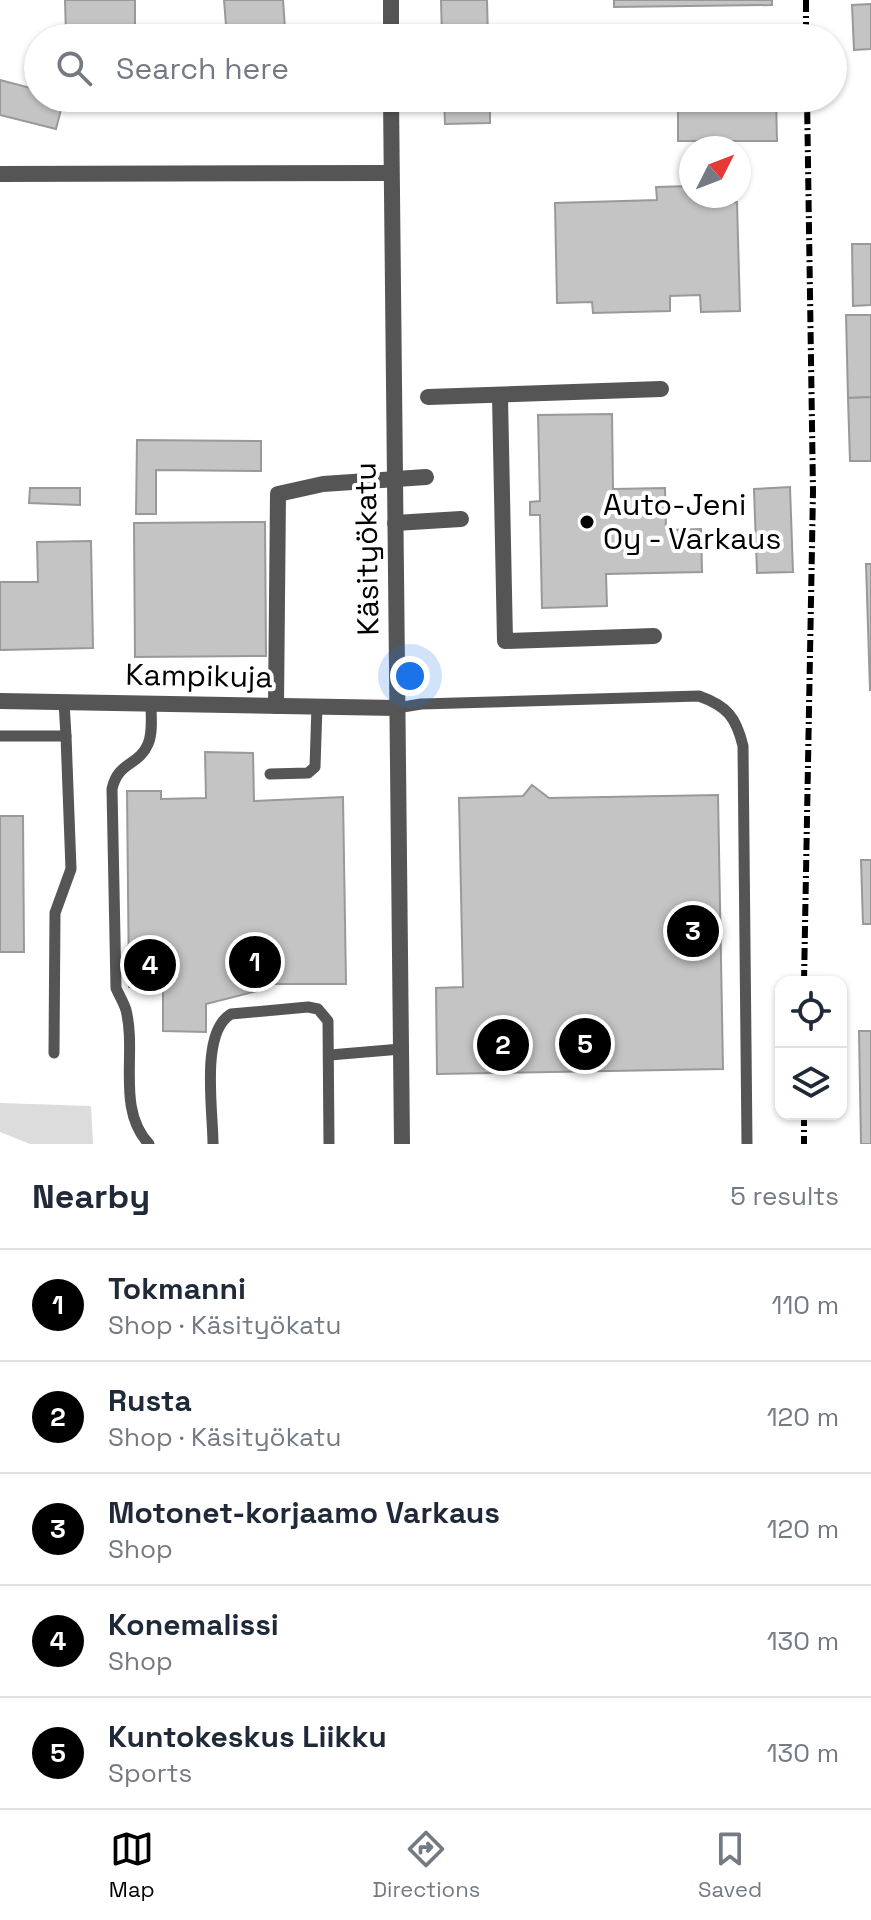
<!DOCTYPE html>
<html lang="en">
<head>
<meta charset="utf-8">
<style>
  body { margin:0; font-family:"Space Grotesk",sans-serif; background:#f6f6f7; color:#1f2937 }
  .controls { position:absolute; right:24px; bottom:24px; display:grid; overflow:hidden; border-radius:16px; box-shadow:0 2px 6px #0004 }
  .controls button { width:72px; height:72px; display:grid; place-items:center; padding:0; border:0; border-bottom:2px solid #e0e1e3; background:#fff; color:#1f2937; font:40px sans-serif }
  .compass { position:absolute; left:679px; top:136px; width:72px; height:72px; border-radius:50%; background:#fff; box-shadow:0 2px 6px #0004; rotate:48deg }
  .you { position:absolute; left:410px; top:676px; width:28px; height:28px; margin:-20px; border:6px solid #fff; border-radius:50%; background:#1a73e8; box-shadow:0 0 0 12px #1a73e833 }
  .badge { display:grid; place-items:center; width:52px; height:52px; border-radius:50%; background:#000; color:#fff; font-size:26px; font-weight:700 }
  .pin { position:absolute; translate:-50% -50%; border:4px solid #fff; box-shadow:0 2px 8px #0006 }
  .list { margin:0; padding:0; list-style:none }
  h2 { display:flex; justify-content:space-between; align-items:center; height:104px; margin:0; padding:0 32px; font-size:34px }
  h2 small { font-size:26px; font-weight:400; color:#747a83 }
  .list li { display:grid; grid-template-columns:52px 1fr auto; gap:24px; align-items:center; box-sizing:border-box; height:112px; padding:0 32px; border-top:2px solid #e0e1e3 }
  .list b { display:block; font-size:30px; white-space:nowrap }
  .list p { margin:0; font-size:26px; white-space:nowrap; color:#747a83 }
  .list em { font-size:26px; font-style:normal; color:#747a83 }
  .icon { flex:none; width:44px; height:44px; fill:none; stroke:currentColor; stroke-width:2; stroke-linecap:round; stroke-linejoin:round }
  .map { position:relative; flex:none; width:871px; height:1144px; overflow:hidden }
  .search { position:absolute; background:#fff; box-shadow:0 2px 6px #0004; left:24px; right:24px; top:24px; height:88px; display:flex; align-items:center; gap:20px; box-sizing:border-box; padding:0 28px; border-radius:44px; color:#747a83; font-size:30px }
  .sheet { height:664px; background:#fff }
  nav { display:flex; justify-content:space-around; align-items:center; box-sizing:border-box; height:112px; border-top:2px solid #e0e1e3; background:#fff; font-size:22px; color:#747a83 }
  nav a { display:grid; justify-items:center; gap:4px }
  nav .on { color:#000 }
  .map>svg:first-child { display:block }
  .green { fill:#dcdcdc }
  .building { fill:#c4c4c4; stroke:#999; stroke-width:2 }
  .lines { fill:none; stroke-linecap:round; stroke-linejoin:round }
  .service { stroke:#555; stroke-width:11 }
  .minor { stroke:#555; stroke-width:16 }
  .rail { stroke:#000; stroke-width:6; stroke-dasharray:12 4 2 4; stroke-linecap:butt }
  .poi-dot { fill:#000; stroke:#fff; stroke-width:3 }
  .labels { text-anchor:middle; stroke-width:8; stroke-linejoin:round; paint-order:stroke }
  .poi-label { font-size:30px; fill:#000; stroke:#fff; text-anchor:start }
  .street-label { font-size:30px; fill:#000; stroke:#fff }
</style>
</head>
<body>
<div class="map">
<svg width="871" height="1144" viewBox="0 0 871 1144">
  <rect width="100%" height="100%" fill="#fff"/>
  <path class="green" d="M0,1103L91,1106L93,1144H30L0,1132Z"/>
  <g class="building">
    <path d="M65,0H135V35L66,36Z"/>
    <path d="M224,0H283L285,28L263,30L264,38H227Z"/>
    <path d="M441,0H487L488,38H442Z"/>
    <path d="M614,0H772V5L614,7Z"/>
    <path d="M871,4V49L854,50L852,5Z"/>
    <path d="M0,80L38,90V98H64L56,129L0,115Z"/>
    <path d="M231,98H268V101L232,104Z"/>
    <path d="M444,98H490V123L445,124Z"/>
    <path d="M678,98H776L777,141H678Z"/>
    <path d="M691,186V196H710L711,203L737,202L740,311L701,312L700,295L670,296V311L593,313L592,302L557,303L555,203L657,200L656,187Z"/>
    <path d="M852,244H871V305L853,306Z"/>
    <path d="M846,315H871V397L848,398Z"/>
    <path d="M871,397V461H850L848,398Z"/>
    <path d="M612,414L613,489L665,488L666,530L701,529L702,572L606,574L607,606L542,608L540,515H530V502L540,501L538,415Z"/>
    <path d="M137,440L261,441V471L156,470V514H136Z"/>
    <path d="M790,487L793,572L757,573L754,489Z"/>
    <path d="M30,488H80V505L29,503Z"/>
    <path d="M265,522L266,656L135,657L134,523Z"/>
    <path d="M91,541L93,648L0,650V582H38L37,542Z"/>
    <path d="M866,564H871V690H870Z"/>
    <path d="M205,752L253,753L254,801L343,797L346,984H256L257,991L206,1004V1032L163,1031V986L129,987L127,791H161V799L206,798Z"/>
    <path d="M532,785L549,798L718,795L723,1069L437,1074L436,988L463,987L459,798L523,796Z"/>
    <path d="M0,816H23L24,952H0Z"/>
    <path d="M861,860H871V924H863Z"/>
    <path d="M859,1031H871V1144H861Z"/>
  </g>
  <g class="lines">
    <g class="service">
      <path d="M397,708L421,704L699,696C727,706 736,717 743,746L747,1144"/>
      <path d="M0,736H66L64,702"/>
      <path d="M270,774L308,773L315,767L317,706"/>
      <path d="M54,1053L55,913L71,869L66,736"/>
      <path d="M330,1055L401,1049"/>
      <path d="M149,1144C116,1109 137,1054 126,1010C124,1003 119,995 116,988L112,789C118,761 139,766 148,744C153,733 151,716 151,704"/>
      <path d="M213,1144C213,1110 200,1032 231,1014L308,1007L318,1009L328,1021L329,1144"/>
    </g>
    <g class="minor">
      <path d="M391,0V38"/>
      <path d="M391,98L402,1144"/>
      <path d="M0,174L391,173"/>
      <path d="M428,397L661,389"/>
      <path d="M500,397L505,641L654,636"/>
      <path d="M395,523L461,519"/>
      <path d="M0,701L397,708"/>
      <path d="M276,706L278,494L323,484L426,477"/>
    </g>
    <g class="rail">
      <path d="M806,0V38"/>
      <path d="M804,982L813,491L807,98"/>
      <path d="M804,1114V1144"/>
    </g>
  </g>
  <circle class="poi-dot" cx="587" cy="522" r="8"/>
  <g class="labels">
    <g class="poi-label">
      <text x="603" y="515">Auto-Jeni<tspan x="603" dy="34">Oy - Varkaus</tspan></text>
    </g>
    <g class="street-label">
      <text transform="translate(367 549) rotate(-91)" y="10">Käsityökatu</text>
      <text transform="translate(199 676) rotate(1)" y="10">Kampikuja</text>
    </g>
  </g>
</svg>
<div class="controls">
<button><svg class="icon" aria-label="locate" viewBox="0 0 24 24"><circle cx="12" cy="12" r="6"/><path d="M12 2v4M12 18v4M2 12h4M18 12h4"/></svg></button>
<button><svg class="icon" aria-label="layers" viewBox="0 0 24 24"><path d="M12 4l9 5-9 5-9-5zM3 14l9 5 9-5"/></svg></button>
</div>
<svg class="compass" viewBox="-18 -18 36 36"><path d="M0-13l5 13h-10z" fill="#e53935"/><path d="M0 13l5-13h-10z" fill="#747a83"/></svg>
<div class="you"></div>
<div class="pin badge" style="left:255px;top:962px">1</div>
<div class="pin badge" style="left:503px;top:1045px">2</div>
<div class="pin badge" style="left:693px;top:931px">3</div>
<div class="pin badge" style="left:150px;top:965px">4</div>
<div class="pin badge" style="left:585px;top:1044px">5</div>
<div class="search"><svg class="icon" aria-label="search" viewBox="0 0 24 24"><circle cx="10" cy="10" r="6"/><path d="M15 15l6 6"/></svg>Search here</div>
</div>
<section class="sheet">
<h2>Nearby<small>5 results</small></h2>
<ul class="list">
<li><span class="badge">1</span><div><b>Tokmanni</b><p>Shop · Käsityökatu</p></div><em>110 m</em></li>
<li><span class="badge">2</span><div><b>Rusta</b><p>Shop · Käsityökatu</p></div><em>120 m</em></li>
<li><span class="badge">3</span><div><b>Motonet-korjaamo Varkaus</b><p>Shop</p></div><em>120 m</em></li>
<li><span class="badge">4</span><div><b>Konemalissi</b><p>Shop</p></div><em>130 m</em></li>
<li><span class="badge">5</span><div><b>Kuntokeskus Liikku</b><p>Sports</p></div><em>130 m</em></li>
</ul>
</section>
<nav>
<a class="on"><svg class="icon" aria-label="map" viewBox="0 0 24 24"><path d="M3 6l6-2 6 2 6-2v14l-6 2-6-2-6 2zM9 4v14M15 6v14"/></svg>Map</a>
<a><svg class="icon" aria-label="directions" viewBox="0 0 24 24"><path d="M12 3l9 9-9 9-9-9zM9 14v-3h6M13 9l2 2-2 2"/></svg>Directions</a>
<a><svg class="icon" aria-label="saved" viewBox="0 0 24 24"><path d="M7 4h10v16l-5-4-5 4z"/></svg>Saved</a>
</nav>
</body>
</html>
